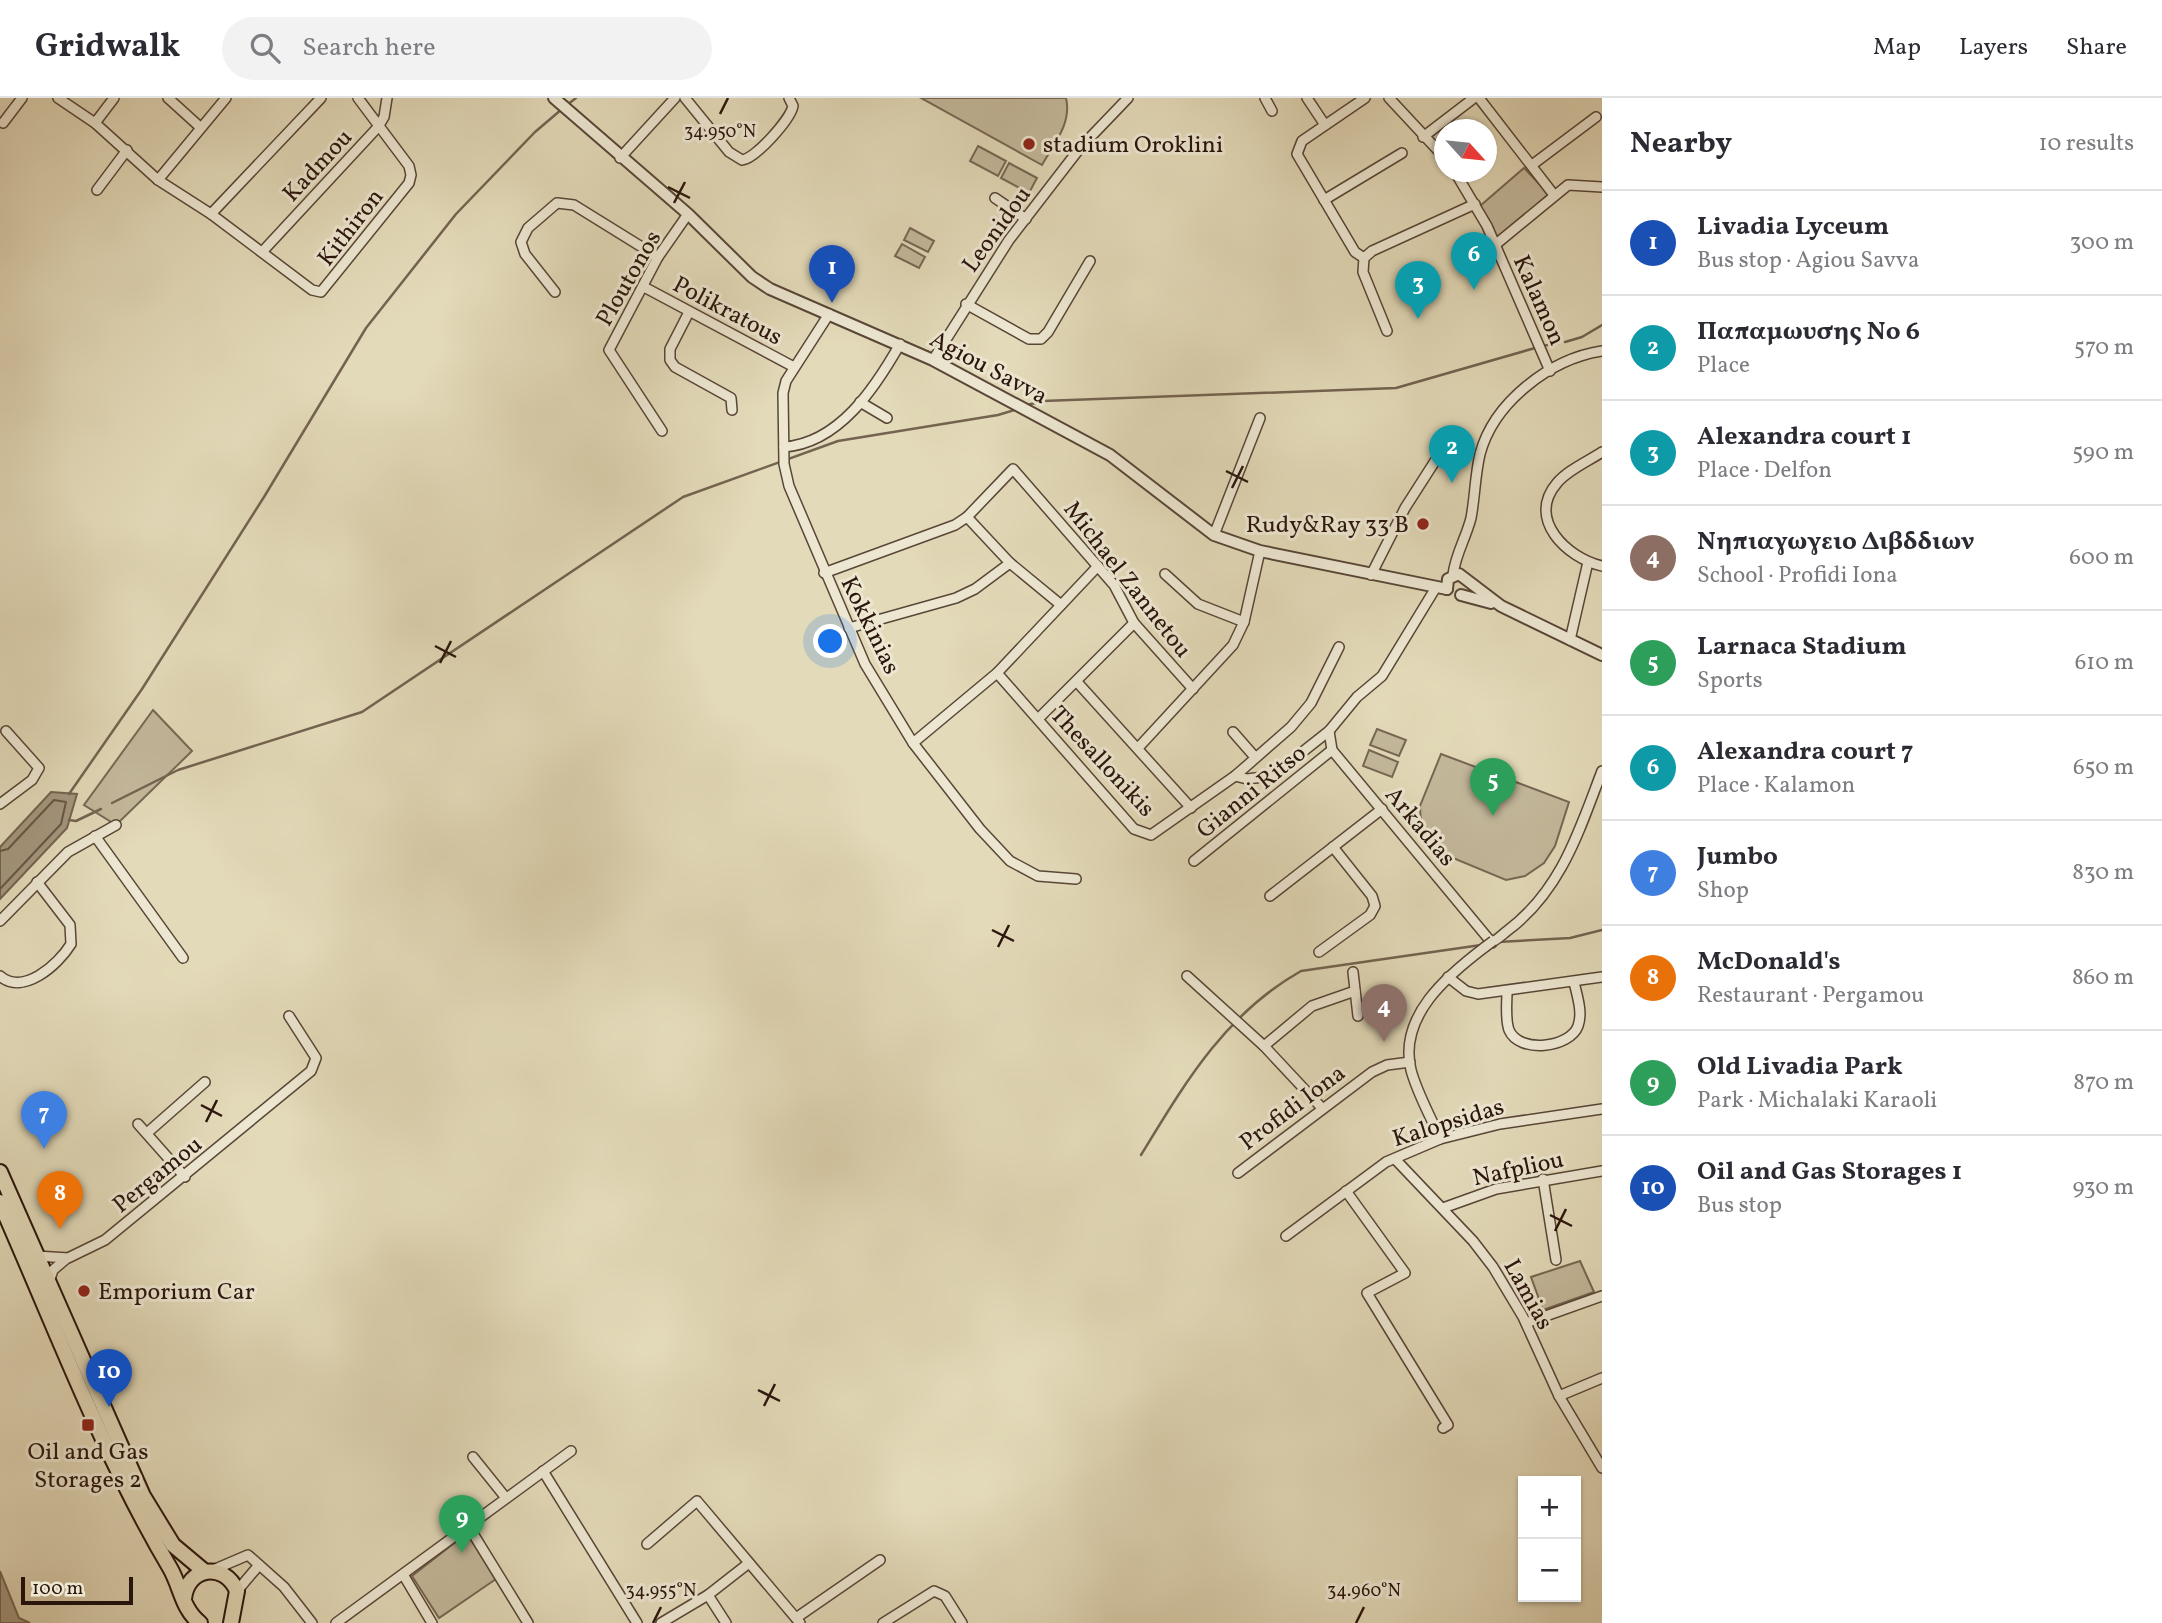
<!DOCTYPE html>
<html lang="en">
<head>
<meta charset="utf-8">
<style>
  body { margin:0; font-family:Vollkorn,serif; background:#f2f2f3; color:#2b2b33 }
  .controls { position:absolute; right:21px; bottom:21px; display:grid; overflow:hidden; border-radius:0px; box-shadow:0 2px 5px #0004 }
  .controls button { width:63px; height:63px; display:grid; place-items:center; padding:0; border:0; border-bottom:2px solid #e1e1e2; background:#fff; color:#2b2b33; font:35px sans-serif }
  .compass { position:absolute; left:1434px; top:21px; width:63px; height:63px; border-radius:50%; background:#fff; box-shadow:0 2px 5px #0004; rotate:117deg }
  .scale { position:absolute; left:21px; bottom:18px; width:112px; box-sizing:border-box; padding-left:7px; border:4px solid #2a150c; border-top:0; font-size:19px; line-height:24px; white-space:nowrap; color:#2a150c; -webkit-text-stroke:5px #ede7d2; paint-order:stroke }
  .you { position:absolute; left:831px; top:544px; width:24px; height:24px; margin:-18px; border:5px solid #fff; border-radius:50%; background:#1a73e8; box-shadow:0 0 0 10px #1a73e833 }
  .badge { display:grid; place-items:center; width:46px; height:46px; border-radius:50%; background:#8f2418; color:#fff; font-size:23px; font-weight:700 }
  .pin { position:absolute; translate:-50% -58px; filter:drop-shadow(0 2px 4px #0008) }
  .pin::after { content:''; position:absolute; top:37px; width:24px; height:21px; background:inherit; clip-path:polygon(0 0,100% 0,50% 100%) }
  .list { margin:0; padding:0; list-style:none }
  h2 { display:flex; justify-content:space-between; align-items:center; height:91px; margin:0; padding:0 28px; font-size:30px }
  h2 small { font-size:23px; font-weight:400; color:#7c7c81 }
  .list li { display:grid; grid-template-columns:46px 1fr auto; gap:21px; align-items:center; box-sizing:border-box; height:105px; padding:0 28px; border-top:2px solid #e1e1e2 }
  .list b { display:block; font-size:26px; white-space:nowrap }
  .list p { margin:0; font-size:23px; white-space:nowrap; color:#7c7c81 }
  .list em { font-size:23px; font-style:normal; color:#7c7c81 }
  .icon { flex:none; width:38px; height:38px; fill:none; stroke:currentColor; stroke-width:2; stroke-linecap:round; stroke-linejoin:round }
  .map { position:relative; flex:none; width:1602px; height:1525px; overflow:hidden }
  header { display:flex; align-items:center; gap:42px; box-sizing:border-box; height:98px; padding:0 35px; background:#fff; border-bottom:2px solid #e1e1e2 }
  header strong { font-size:33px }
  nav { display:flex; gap:38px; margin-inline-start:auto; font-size:24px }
  .search { width:490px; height:63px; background:#f2f2f3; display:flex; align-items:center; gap:18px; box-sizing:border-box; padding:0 24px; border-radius:38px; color:#7c7c81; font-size:26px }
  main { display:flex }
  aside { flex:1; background:#fff }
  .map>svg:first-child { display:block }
  .green { fill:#c4b99c; stroke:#776754; stroke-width:2 }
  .water { fill:#a4977e; stroke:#736350; stroke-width:2 }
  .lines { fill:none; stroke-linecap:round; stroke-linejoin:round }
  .shore { stroke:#675645; stroke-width:2 }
  .stream { stroke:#736350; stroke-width:2.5 }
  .minor-casing { stroke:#584637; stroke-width:12 }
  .tertiary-casing { stroke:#584637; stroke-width:14 }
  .primary-casing { stroke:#2a150c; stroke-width:18 }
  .minor { stroke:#ede7d2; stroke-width:9 }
  .tertiary { stroke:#ede7d2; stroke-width:10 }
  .primary { stroke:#e3dab9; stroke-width:14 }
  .minor-bridge-casing { stroke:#584637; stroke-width:12; stroke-linecap:butt }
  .minor-bridge { stroke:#ede7d2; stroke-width:9 }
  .ticks { fill:none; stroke:#2a150c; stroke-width:2.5 }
  .poi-dot { fill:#8f2418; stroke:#ede7d2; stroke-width:2.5 }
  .labels { text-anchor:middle; stroke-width:6; stroke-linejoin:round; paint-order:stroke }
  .poi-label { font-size:24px; fill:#2a150c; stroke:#ede7d2; text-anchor:start }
  .street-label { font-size:24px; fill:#2a150c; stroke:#ede7d2 }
  .ticks-label { font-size:18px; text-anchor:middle; fill:#2a150c; stroke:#ede7d2; stroke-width:6; stroke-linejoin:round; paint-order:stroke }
</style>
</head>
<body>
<header>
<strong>Gridwalk</strong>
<div class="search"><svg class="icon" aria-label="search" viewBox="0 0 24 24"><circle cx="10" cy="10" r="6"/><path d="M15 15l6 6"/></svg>Search here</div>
<nav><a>Map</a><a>Layers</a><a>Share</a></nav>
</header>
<main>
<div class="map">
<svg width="1602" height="1525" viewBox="0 0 1602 1525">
  <rect width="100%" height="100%" fill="#e3dab9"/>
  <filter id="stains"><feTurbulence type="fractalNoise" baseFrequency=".00286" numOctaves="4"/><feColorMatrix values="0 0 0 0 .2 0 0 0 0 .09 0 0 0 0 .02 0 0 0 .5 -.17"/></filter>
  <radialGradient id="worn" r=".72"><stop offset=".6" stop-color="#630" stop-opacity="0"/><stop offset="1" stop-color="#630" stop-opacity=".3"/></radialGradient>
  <g class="green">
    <path d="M921,0H1066C1072,25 1054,46 1042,67Z"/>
    <path d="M978,48L1006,63L998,78L970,63Z"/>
    <path d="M1009,65L1037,80L1029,95L1001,80Z"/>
    <path d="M1524,70L1549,96L1496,140L1480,108Z"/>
    <path d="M910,130L934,143L928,154L904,142Z"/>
    <path d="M902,146L925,159L919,170L895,158Z"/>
    <path d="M153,612L192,653L116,727L84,707Z"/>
    <path d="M1377,631L1406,642L1399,658L1370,647Z"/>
    <path d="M1369,652L1398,664L1392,679L1363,668Z"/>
    <path d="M1441,656L1569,704L1555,748L1544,765L1525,778L1506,782L1436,753L1421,727L1420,708Z"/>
    <path d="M1580,1163L1594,1194L1543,1212L1531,1179Z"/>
    <path d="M471,1432L496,1481L439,1520L412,1478Z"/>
  </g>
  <g class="water">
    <path d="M51,694L77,696L67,730L0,801V749Z"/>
    <path d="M0,1473L19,1520L30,1525H0Z"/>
  </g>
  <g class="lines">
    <path class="shore" d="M0,753L8,751L54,702L66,704L61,726L0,791"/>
    <g class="stream">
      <path d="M567,7L576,0"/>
      <path d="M1565,244L1582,239L1602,227"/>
      <path d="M1542,248L1559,245"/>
      <path d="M1027,307L1043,303L1396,290L1535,250"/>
      <path d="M69,696L142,591L264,399L366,230L456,116L535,34L562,11"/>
      <path d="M112,705L178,672L362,614L683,399L838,343L998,317L1018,311"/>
      <path d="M69,722L76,723L101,711"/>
      <path d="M1498,844L1570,840L1602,832"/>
      <path d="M1141,1057C1185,985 1225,916 1301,873L1481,847"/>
    </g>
    <g class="minor-casing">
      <g id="minor">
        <path d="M58,0L95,25L158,82L211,116L312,192L321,194L409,85L411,77L409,68L358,0"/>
        <path d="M168,0L200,29"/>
        <path d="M685,0L729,54L742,62C755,61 790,22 793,8L789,0"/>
        <path d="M1265,0L1272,13"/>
        <path d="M1307,0L1325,27"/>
        <path d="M1389,0L1444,59"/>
        <path d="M1479,0L1554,97"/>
        <path d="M3,25L22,0"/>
        <path d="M95,25L114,0"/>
        <path d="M1423,39L1474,0"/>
        <path d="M620,60L675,0"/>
        <path d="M1532,67L1596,19"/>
        <path d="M1455,74L1487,128L1550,273"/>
        <path d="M158,82L226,0"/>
        <path d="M97,92L127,52"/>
        <path d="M995,100L1026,121"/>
        <path d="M1324,102L1402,55"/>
        <path d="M211,116L321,0"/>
        <path d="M1495,147L1568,87L1602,89"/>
        <path d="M262,154L378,29L384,19L387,0"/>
        <path d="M1364,160L1355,154L1297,56L1302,43L1365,0"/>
        <path d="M1364,160L1372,153L1475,106"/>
        <path d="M1364,160L1363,174L1387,233"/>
        <path d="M644,189L794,269"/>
        <path d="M555,194L525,156L521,144L528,130L557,105L574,107L658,159"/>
        <path d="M966,206L1029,241H1041L1048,234L1090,163"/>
        <path d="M689,214L670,251V262L675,269L731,300L732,312"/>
        <path d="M829,216L786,283L783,295L784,366L789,388L865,566L913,645L980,731L1010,763L1038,778L1076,781"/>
        <path d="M933,262L1009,142L1080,50L1128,0"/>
        <path d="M860,304L887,320"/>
        <path d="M662,333L609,252L658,159L688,116"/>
        <path d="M784,349C839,345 875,290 900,246"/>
        <path d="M1602,354C1587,364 1568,372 1557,385C1526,421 1567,460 1602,468"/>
        <path d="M967,419L1010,465L1061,507"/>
        <path d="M1214,437L1260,320"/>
        <path d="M824,475L955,427L967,419L1013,371L1114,487L1134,525L1193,591"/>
        <path d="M1165,476L1198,506L1244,524"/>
        <path d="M1371,477L1405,410L1437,360"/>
        <path d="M1453,477C1455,457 1466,440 1471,420C1475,399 1475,377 1480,356C1494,304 1550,261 1602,253"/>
        <path d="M849,530L956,500L975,491L1010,465"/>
        <path d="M1570,542L1588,464"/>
        <path d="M997,575L1134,731L1151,737L1235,678L1291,629L1311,605L1339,549"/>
        <path d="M1077,584L1191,710"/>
        <path d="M1038,621L1134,525"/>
        <path d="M1329,633L1332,652L1492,845"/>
        <path d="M1233,634L1254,658"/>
        <path d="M913,645L997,575L1098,468"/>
        <path d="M1138,650L1233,547L1244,524L1260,453"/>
        <path d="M1235,678L1247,681L1272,678L1329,633L1357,599L1382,578L1435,491"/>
        <path d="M0,706L32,682L39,670L6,633"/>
        <path d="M95,738L183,860"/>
        <path d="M1194,763L1332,652"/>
        <path d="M1270,798L1382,711"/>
        <path d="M0,823L68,754L116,727"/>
        <path d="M1493,843C1496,843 1503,836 1507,833C1561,793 1579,733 1602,673"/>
        <path d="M1319,854L1370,817L1375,808L1372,798L1333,749"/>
        <path d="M1353,874L1358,918"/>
        <path d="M0,878C23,898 58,867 71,846L70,827L37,784"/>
        <path d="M1187,878L1264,948L1321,1009"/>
        <path d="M1448,879L1466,893L1478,896L1602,879"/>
        <path d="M1507,893C1507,905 1505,921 1509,932C1519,956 1570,950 1578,928C1583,914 1577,898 1574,884"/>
        <path d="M1264,948L1312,908L1355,893"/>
        <path d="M138,1026L185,1079"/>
        <path d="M147,1035L205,984"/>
        <path d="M1440,1041C1431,1019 1417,995 1411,972C1398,918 1448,877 1485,849"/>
        <path d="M1395,1061L1473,1143L1493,1169L1523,1219L1559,1298L1602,1370"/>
        <path d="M1238,1075L1372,974L1387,967L1410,964"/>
        <path d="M1543,1081L1556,1162"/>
        <path d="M1346,1093L1405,1175L1367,1195L1448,1327L1443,1330"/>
        <path d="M1443,1110L1496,1091L1602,1073"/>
        <path d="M1286,1138L1386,1064L1440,1041L1500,1026L1602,1011"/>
        <path d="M37,1158L68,1160L105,1142L311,973L316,960L289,918"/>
        <path d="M49,1184L53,1172L66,1161"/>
        <path d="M1526,1225L1602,1198"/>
        <path d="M1559,1298L1602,1280"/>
        <path d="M473,1359L506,1400"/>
        <path d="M543,1373L637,1525"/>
        <path d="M469,1429L528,1525"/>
        <path d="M647,1446L697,1403L800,1525"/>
        <path d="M213,1472L248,1457L284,1489L312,1525"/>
        <path d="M404,1478L432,1525"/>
        <path d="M237,1493L259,1467"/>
        <path d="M708,1497L726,1525"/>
        <path d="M796,1520L880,1462"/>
        <path d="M336,1525L571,1353"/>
        <path d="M661,1525L708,1497L749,1465"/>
        <path d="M883,1525L934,1493L945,1498L962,1525"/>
      </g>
    </g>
    <g class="tertiary-casing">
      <g id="tertiary">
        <path d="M554,0L688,116L752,179L770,191L933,262L1110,357L1214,437L1260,453L1447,491"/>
        <path d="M1447,491L1448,481L1459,476L1501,508L1602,557"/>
        <path d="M1461,497L1491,505"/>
      </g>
    </g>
    <g class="primary-casing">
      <g id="primary">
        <path d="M0,1074L143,1398L173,1447L204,1473"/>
        <path d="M0,1104C54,1226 102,1355 170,1470C181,1489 182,1511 200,1525"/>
        <path d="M184,1501C187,1469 224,1463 237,1493L231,1525"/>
      </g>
    </g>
    <use href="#minor" class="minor"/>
    <use href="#tertiary" class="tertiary"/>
    <use href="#primary" class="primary"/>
    <g class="minor-bridge-casing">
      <path id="minor-bridge" d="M1485,849L1493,843"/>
    </g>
    <use href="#minor-bridge" class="minor-bridge"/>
  </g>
  <path class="ticks" d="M720,16L728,0M668,89L690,100M674,105L685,84M1226,373L1248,384M1232,390L1243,368M435,548L456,559M440,565L451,543M992,832L1014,843M998,849L1009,827M201,1007L222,1018M206,1024L217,1002M1550,1117L1572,1128M1555,1133L1566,1111M758,1292L780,1303M764,1308L775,1286M653,1525L661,1509M1356,1525L1364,1509"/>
  <g class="poi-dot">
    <circle cx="1029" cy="46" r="7"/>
    <circle cx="1423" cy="426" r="7"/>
    <circle cx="84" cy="1193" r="7"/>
    <rect x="81" y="1320" width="14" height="14" rx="3.5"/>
  </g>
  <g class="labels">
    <g class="poi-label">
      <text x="1043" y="54">stadium Oroklini</text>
      <text x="1409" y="434" text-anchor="end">Rudy&amp;Ray 33 B</text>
      <text x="98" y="1201">Emporium Car</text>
      <text x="88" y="1361" text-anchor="middle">Oil and Gas<tspan x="88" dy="28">Storages 2</tspan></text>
    </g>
    <g class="street-label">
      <text transform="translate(317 67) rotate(-47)" y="8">Kadmou</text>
      <text transform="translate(350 129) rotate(-52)" y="8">Kithiron</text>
      <text transform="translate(996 131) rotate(-54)" y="8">Leonidou</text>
      <text transform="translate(628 180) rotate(-60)" y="8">Ploutonos</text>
      <text transform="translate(1540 202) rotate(66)" y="8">Kalamon</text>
      <text transform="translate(728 212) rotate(28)" y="8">Polikratous</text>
      <text transform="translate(989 269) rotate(28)" y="8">Agiou Savva</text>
      <text transform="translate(1128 481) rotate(52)" y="8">Michael Zannetou</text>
      <text transform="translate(871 527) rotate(64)" y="8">Kokkinias</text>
      <text transform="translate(1103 663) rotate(47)" y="8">Thesallonikis</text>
      <text transform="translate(1251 693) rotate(-39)" y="8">Gianni Ritso</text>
      <text transform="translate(1421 728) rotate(50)" y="8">Arkadias</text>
      <text transform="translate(1292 1009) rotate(-37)" y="8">Profidi Iona</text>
      <text transform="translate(1448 1024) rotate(-17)" y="8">Kalopsidas</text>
      <text transform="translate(1518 1070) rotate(-12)" y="8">Nafpliou</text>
      <text transform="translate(157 1076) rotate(-39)" y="8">Pergamou</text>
      <text transform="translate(1529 1196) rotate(61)" y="8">Lamias</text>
    </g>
  </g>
  <g class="ticks-label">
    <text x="720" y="39">34.950°N</text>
    <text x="661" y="1498">34.955°N</text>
    <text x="1364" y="1498">34.960°N</text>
  </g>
  <rect width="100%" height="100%" filter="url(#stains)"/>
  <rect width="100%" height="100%" fill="url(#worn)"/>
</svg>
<div class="controls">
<button>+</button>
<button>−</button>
</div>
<svg class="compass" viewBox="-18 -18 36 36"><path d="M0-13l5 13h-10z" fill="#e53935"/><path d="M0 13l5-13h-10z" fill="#7c7c81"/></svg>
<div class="scale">100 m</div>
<div class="you"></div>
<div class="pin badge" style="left:832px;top:205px;background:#1a4fb4">1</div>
<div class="pin badge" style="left:1452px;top:385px;background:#0f9aa8">2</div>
<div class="pin badge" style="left:1418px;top:221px;background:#0f9aa8">3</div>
<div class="pin badge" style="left:1384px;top:944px;background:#8d6e63">4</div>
<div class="pin badge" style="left:1493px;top:718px;background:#2e9e5b">5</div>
<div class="pin badge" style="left:1474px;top:192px;background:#0f9aa8">6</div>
<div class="pin badge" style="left:44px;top:1051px;background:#3f7fe0">7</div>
<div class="pin badge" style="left:60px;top:1131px;background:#e8710a">8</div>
<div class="pin badge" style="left:462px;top:1455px;background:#2e9e5b">9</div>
<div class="pin badge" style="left:109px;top:1309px;background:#1a4fb4">10</div>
</div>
<aside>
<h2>Nearby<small>10 results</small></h2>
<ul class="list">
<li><span class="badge" style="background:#1a4fb4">1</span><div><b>Livadia Lyceum</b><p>Bus stop · Agiou Savva</p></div><em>300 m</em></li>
<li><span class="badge" style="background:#0f9aa8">2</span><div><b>Παπαμωυσης No 6</b><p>Place</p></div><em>570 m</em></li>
<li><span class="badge" style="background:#0f9aa8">3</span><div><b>Alexandra court 1</b><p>Place · Delfon</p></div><em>590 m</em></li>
<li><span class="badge" style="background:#8d6e63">4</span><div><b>Νηπιαγωγειο Διβδδιων</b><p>School · Profidi Iona</p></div><em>600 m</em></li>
<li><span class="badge" style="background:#2e9e5b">5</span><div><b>Larnaca Stadium</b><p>Sports</p></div><em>610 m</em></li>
<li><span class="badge" style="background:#0f9aa8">6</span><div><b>Alexandra court 7</b><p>Place · Kalamon</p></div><em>650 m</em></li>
<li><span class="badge" style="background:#3f7fe0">7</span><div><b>Jumbo</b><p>Shop</p></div><em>830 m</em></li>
<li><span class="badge" style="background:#e8710a">8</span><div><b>McDonald's</b><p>Restaurant · Pergamou</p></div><em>860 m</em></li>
<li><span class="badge" style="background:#2e9e5b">9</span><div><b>Old Livadia Park</b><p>Park · Michalaki Karaoli</p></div><em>870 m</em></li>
<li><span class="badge" style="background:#1a4fb4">10</span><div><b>Oil and Gas Storages 1</b><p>Bus stop</p></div><em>930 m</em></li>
</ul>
</aside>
</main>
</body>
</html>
